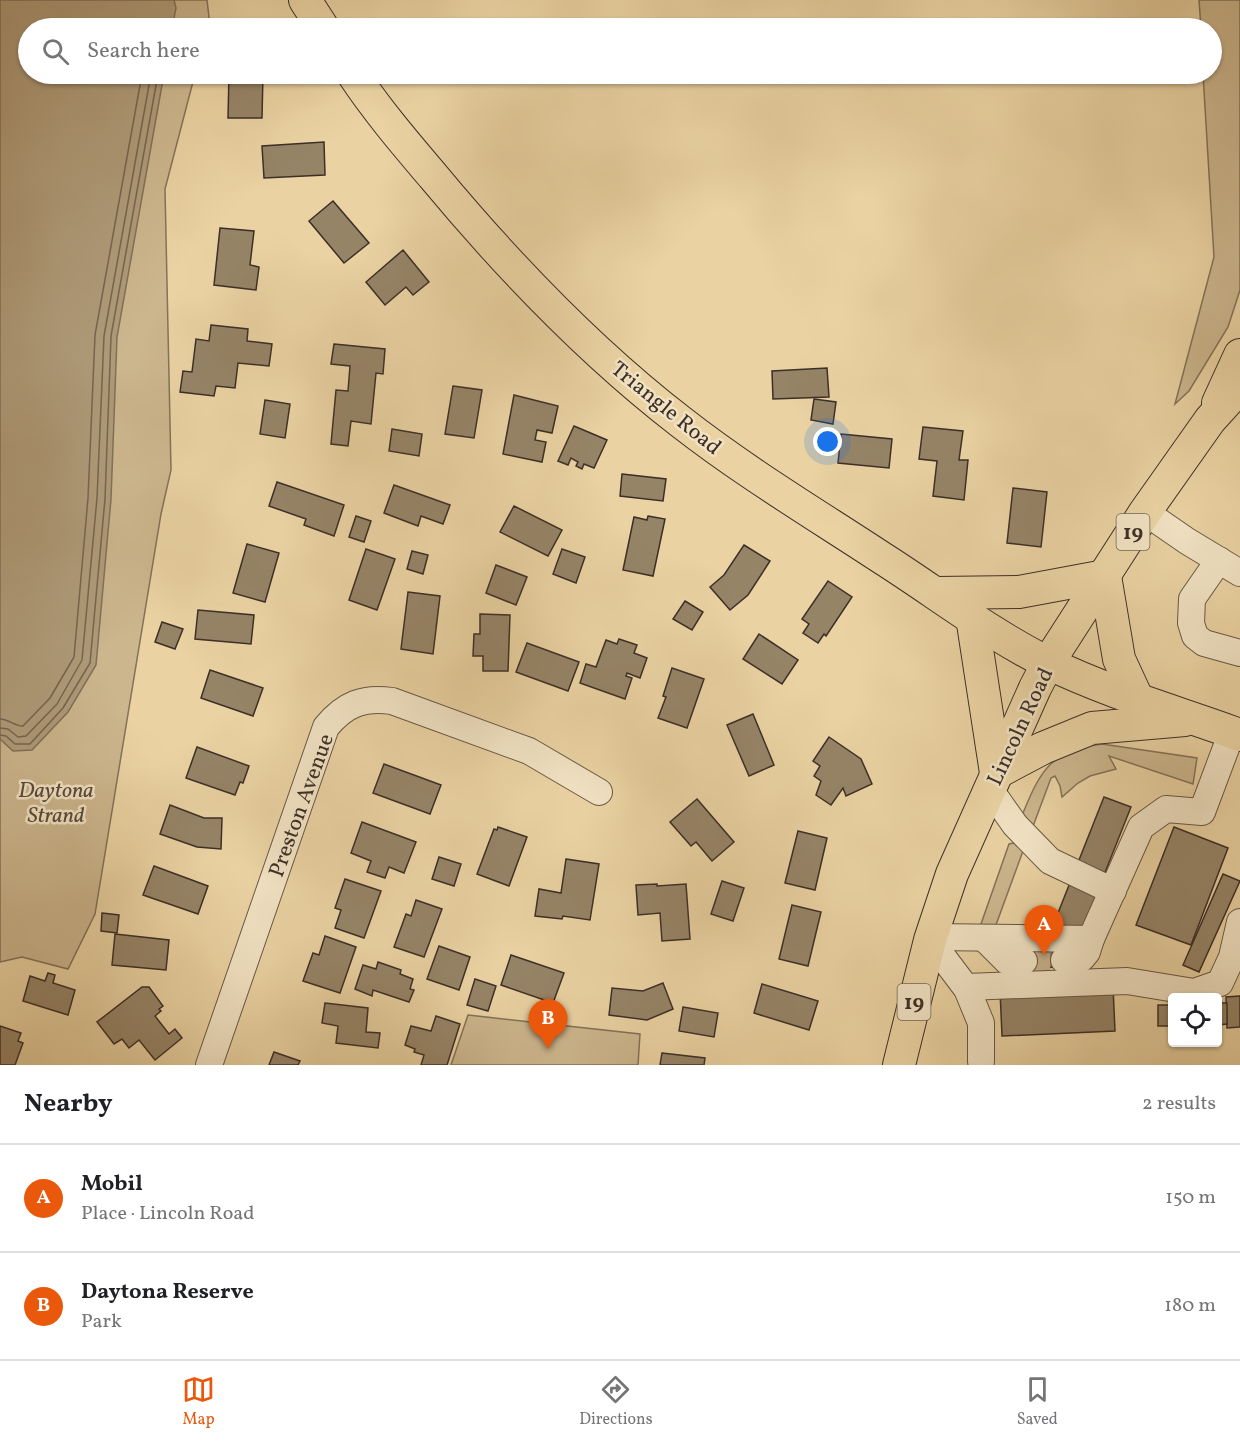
<!DOCTYPE html>
<html lang="en">
<head>
<meta charset="utf-8">
<style>
  body { margin:0; font-family:Vollkorn,serif; background:#f6f6f6; color:#202124 }
  .controls { position:absolute; right:18px; bottom:18px; display:grid; overflow:hidden; border-radius:6px; box-shadow:0 2px 4px #0004 }
  .controls button { width:54px; height:54px; display:grid; place-items:center; padding:0; border:0; border-bottom:2px solid #e0e0e0; background:#fff; color:#202124; font:30px sans-serif }
  .you { position:absolute; left:828px; top:442px; width:21px; height:21px; margin:-15px; border:4px solid #fff; border-radius:50%; background:#1a73e8; box-shadow:0 0 0 9px #1a73e833 }
  .badge { display:grid; place-items:center; width:39px; height:39px; border-radius:50%; background:#ea580c; color:#fff; font-size:20px; font-weight:700 }
  .pin { position:absolute; translate:-50% -50px; filter:drop-shadow(0 2px 3px #0008) }
  .pin::after { content:''; position:absolute; top:32px; width:21px; height:18px; background:inherit; clip-path:polygon(0 0,100% 0,50% 100%) }
  .list { margin:0; padding:0; list-style:none }
  h2 { display:flex; justify-content:space-between; align-items:center; height:78px; margin:0; padding:0 24px; font-size:26px }
  h2 small { font-size:20px; font-weight:400; color:#757577 }
  .list li { display:grid; grid-template-columns:39px 1fr auto; gap:18px; align-items:center; box-sizing:border-box; height:108px; padding:0 24px; border-top:2px solid #e0e0e0 }
  .list b { display:block; font-size:22px; white-space:nowrap }
  .list p { margin:0; font-size:20px; white-space:nowrap; color:#757577 }
  .list em { font-size:20px; font-style:normal; color:#757577 }
  .icon { flex:none; width:33px; height:33px; fill:none; stroke:currentColor; stroke-width:2; stroke-linecap:round; stroke-linejoin:round }
  .map { position:relative; flex:none; width:1240px; height:1065px; overflow:hidden }
  .search { position:absolute; background:#fff; box-shadow:0 2px 4px #0004; left:18px; right:18px; top:18px; height:66px; display:flex; align-items:center; gap:15px; box-sizing:border-box; padding:0 21px; border-radius:33px; color:#757577; font-size:22px }
  .sheet { height:294px; background:#fff }
  nav { display:flex; justify-content:space-around; align-items:center; box-sizing:border-box; height:84px; border-top:2px solid #e0e0e0; background:#fff; font-size:16px; color:#757577 }
  nav a { display:grid; justify-items:center; gap:3px }
  nav .on { color:#ea580c }
  .map>svg:first-child { display:block }
  .green { fill:#ccb68d; stroke:#84725a; stroke-width:1.5 }
  .water { fill:#af9b79; stroke:#817059; stroke-width:1.5 }
  .lines { fill:none; stroke-linecap:round; stroke-linejoin:round }
  .shore { stroke:#766550; stroke-width:1.5 }
  .building { fill:#968467; stroke:#3c2f28; stroke-width:1.5 }
  .minor-tunnel { stroke:#c7b18a; stroke-width:26; stroke-dasharray:26 13; stroke-linecap:butt }
  .minor-casing { stroke:#685846; stroke-width:28 }
  .major-casing { stroke:#3c2f28; stroke-width:34 }
  .minor { stroke:#f1e2c3; stroke-width:26 }
  .major { stroke:#ead2a2; stroke-width:32 }
  .labels { text-anchor:middle; stroke-width:5; stroke-linejoin:round; paint-order:stroke }
  .shield { fill:#f1e2c3; stroke:#726556; stroke-width:1.5 }
  .shield-label { font-size:21px; font-weight:bold; fill:#3c2f28 }
  .street-label { font-size:22px; fill:#3c2f28; stroke:#f1e2c3 }
  .park-label { font-size:22px; font-style:italic; fill:#594a3c; stroke:#f1e2c3 }
</style>
</head>
<body>
<div class="map">
<svg width="1240" height="1065" viewBox="0 0 1240 1065">
  <rect width="100%" height="100%" fill="#ead2a2"/>
  <filter id="stains"><feTurbulence type="fractalNoise" baseFrequency=".00333" numOctaves="4"/><feColorMatrix values="0 0 0 0 .2 0 0 0 0 .09 0 0 0 0 .02 0 0 0 .5 -.17"/></filter>
  <radialGradient id="worn" r=".72"><stop offset=".6" stop-color="#630" stop-opacity="0"/><stop offset="1" stop-color="#630" stop-opacity=".3"/></radialGradient>
  <g class="green">
    <path d="M0,0H207L209,17L206,28H28V74H195L165,189L171,470L161,514L95,914L68,969L22,957L0,962Z"/>
    <path d="M1199,0H1240V290L1228,327L1189,391L1175,404L1214,257L1203,74H1212V28H1201Z"/>
    <path d="M1102,744L1197,758L1193,784L1109,756L1116,769L1090,776L1078,783L1062,797L1060,786L1055,776L1051,778L1032,829L1023,813C1041,769 1052,750 1102,744Z"/>
    <path d="M1014,843L1023,851L993,933L984,930L981,924L1009,844Z"/>
    <path d="M468,1015L640,1034L638,1065H451Z"/>
  </g>
  <path class="water" d="M0,0H174L176,8L172,28H28V74H164L117,337L111,499L96,665L68,712L32,750L13,751L0,739Z"/>
  <g class="lines">
    <g class="shore">
      <path d="M0,719C9,719 16,727 23,726L50,698L74,657L88,498L95,335L142,74"/>
      <path d="M0,728L8,729L18,737L26,736L57,704L82,660L97,498L104,336L151,74"/>
      <path d="M0,735L6,736L15,744H30L63,708L90,663L105,499L111,336L158,74"/>
    </g>
  </g>
  <g class="building">
    <path d="M229,74H263L262,118H228Z"/>
    <path d="M324,142L325,175L264,178L262,146Z"/>
    <path d="M333,201L369,243L344,263L309,221Z"/>
    <path d="M220,228L254,231L250,265L259,267L256,290L214,285Z"/>
    <path d="M403,250L429,282L413,295L406,287L385,305L366,282Z"/>
    <path d="M211,325L248,329L247,341L272,344L269,366L238,363L235,388L216,386L214,396L180,392L183,371L192,372L196,339L209,341Z"/>
    <path d="M334,344L385,349L383,374L376,373L371,424L351,421L348,446L331,444L336,390L348,391L350,366L331,364Z"/>
    <path d="M827,368L829,397L773,399L772,371Z"/>
    <path d="M453,386L482,390L474,438L445,434Z"/>
    <path d="M514,395L558,406L552,433L537,430L535,440L546,442L542,462L503,454Z"/>
    <path d="M814,399L836,402L833,424L811,420Z"/>
    <path d="M265,400L290,404L285,438L260,434Z"/>
    <path d="M574,426L607,440L594,468L584,464L582,469L576,466L578,462L571,458L568,465L558,461Z"/>
    <path d="M923,427L963,431L959,460H968L964,500L933,496L937,461L919,459Z"/>
    <path d="M392,429L422,434L419,456L389,451Z"/>
    <path d="M841,434L892,439L889,468L838,463Z"/>
    <path d="M622,474L666,479L663,501L620,496Z"/>
    <path d="M277,482L344,505L334,536L304,525L306,519L269,506Z"/>
    <path d="M394,485L450,505L443,524L421,516L418,526L384,513Z"/>
    <path d="M1013,488L1047,492L1041,547L1007,543Z"/>
    <path d="M514,506L562,530L548,556L500,532Z"/>
    <path d="M356,516L371,521L364,542L349,537Z"/>
    <path d="M648,516L665,519L653,576L623,570L634,517L647,520Z"/>
    <path d="M247,544L279,553L265,602L233,593Z"/>
    <path d="M744,545L770,561L748,595L730,610L710,587L724,575Z"/>
    <path d="M366,549L395,559L377,610L349,600Z"/>
    <path d="M562,549L585,557L576,583L553,574Z"/>
    <path d="M412,551L428,555L423,574L407,569Z"/>
    <path d="M496,565L527,577L516,605L486,593Z"/>
    <path d="M828,581L852,597L826,636L824,634L818,643L803,633L809,624L802,619Z"/>
    <path d="M408,592L440,596L433,654L401,649Z"/>
    <path d="M685,601L703,612L692,630L673,619Z"/>
    <path d="M198,610L254,615L251,644L195,639Z"/>
    <path d="M480,614L510,615L508,671H483V656H473L474,634H480Z"/>
    <path d="M162,622L183,629L175,649L155,642Z"/>
    <path d="M759,634L798,660L782,684L743,659Z"/>
    <path d="M619,639L637,645L634,653L647,658L640,678L627,673L626,676L632,678L625,699L580,683L586,664L596,667L606,640L617,644Z"/>
    <path d="M527,643L579,662L568,691L516,672Z"/>
    <path d="M672,668L704,679L687,728L658,718L666,697L663,696Z"/>
    <path d="M210,670L263,688L253,716L201,698Z"/>
    <path d="M753,714L774,765L749,776L727,725Z"/>
    <path d="M829,737L861,759L872,784L846,796L843,788L831,805L816,795L821,781L814,776L820,766L813,761Z"/>
    <path d="M197,747L249,766L243,783L240,782L235,795L186,778Z"/>
    <path d="M384,764L441,785L430,814L373,793Z"/>
    <path d="M1104,797L1131,807L1081,933L1054,923Z"/>
    <path d="M697,799L734,842L712,861L696,842L691,846L670,822Z"/>
    <path d="M170,805L204,818H222L221,849L197,847L160,834Z"/>
    <path d="M362,822L416,842L404,873L389,867L385,878L367,872L371,861L351,853Z"/>
    <path d="M498,827L527,837L509,886L477,874L494,829L497,830Z"/>
    <path d="M1174,827L1228,848L1191,945L1136,925Z"/>
    <path d="M798,831L827,838L815,890L785,883Z"/>
    <path d="M439,857L461,864L454,886L432,879Z"/>
    <path d="M566,859L599,864L590,920L563,916L562,919L535,916L539,889L561,893Z"/>
    <path d="M154,866L208,886L198,914L143,895Z"/>
    <path d="M1223,874L1240,881L1199,972L1183,965Z"/>
    <path d="M345,879L381,891L364,938L335,928L341,910L335,908Z"/>
    <path d="M722,881L744,888L733,921L711,914Z"/>
    <path d="M657,884V886L686,884L690,939L662,941L660,913L638,915L636,885Z"/>
    <path d="M416,900L442,909L424,957L394,947L406,914L411,916Z"/>
    <path d="M792,905L821,912L808,966L779,959Z"/>
    <path d="M102,913L119,915L117,933L101,931Z"/>
    <path d="M115,934L169,940L166,970L112,965Z"/>
    <path d="M325,936L356,947L340,993L303,981L313,953L319,955Z"/>
    <path d="M439,946L470,957L459,990L427,979Z"/>
    <path d="M1064,948V967L1025,968L1024,949Z"/>
    <path d="M511,955L564,973L553,1003L501,985Z"/>
    <path d="M378,962L401,970L400,974L413,979L410,989L414,990L409,1002L373,990L372,996L355,989L363,965L376,969Z"/>
    <path d="M48,973L55,975L53,983L75,990L68,1015L23,1001L30,976L45,981Z"/>
    <path d="M475,979L496,986L488,1011L467,1005Z"/>
    <path d="M663,983L673,1009L647,1020L609,1015L612,988L643,991Z"/>
    <path d="M762,984L818,1001L809,1030L754,1013Z"/>
    <path d="M142,987H149L163,1006L159,1009L161,1011L155,1016L169,1034L175,1029L182,1038L155,1060L139,1040L129,1048L122,1039L114,1044L97,1022Z"/>
    <path d="M1113,987L1115,1031L1002,1036L1000,991Z"/>
    <path d="M1240,996V1027L1227,1028L1226,997Z"/>
    <path d="M325,1003L368,1008L366,1032L380,1033L378,1048L336,1043L338,1026L322,1023Z"/>
    <path d="M1218,1003H1227V1024L1218,1025Z"/>
    <rect x="1158" y="1005" width="14" height="21"/>
    <path d="M683,1007L718,1013L714,1037L679,1031Z"/>
    <path d="M436,1016L460,1024L447,1065H421L424,1055L414,1052L415,1049L405,1045L411,1026L431,1031Z"/>
    <path d="M0,1026L21,1033L18,1041L23,1043L15,1065H0Z"/>
    <path d="M274,1052L300,1061L298,1065H269Z"/>
    <path d="M662,1053L705,1058L704,1065H660Z"/>
  </g>
  <g class="lines">
    <path class="minor-tunnel" d="M1024,961L1064,960"/>
    <g class="minor-casing">
      <g id="minor">
        <path d="M1145,512L1187,541L1240,573"/>
        <path d="M1219,560L1192,599L1191,623L1195,636L1204,643L1240,653"/>
        <path d="M989,788L1015,825L1050,861L1113,891"/>
        <path d="M931,937L1091,939L1141,827L1166,809L1202,812L1232,732"/>
        <path d="M984,938L1007,961H1024"/>
        <path d="M930,940L967,989L981,1023V1061"/>
        <path d="M1064,960L1082,958L1087,952L1091,939"/>
        <path d="M966,987L1127,981L1194,992L1220,983L1232,957L1240,922"/>
        <path d="M209,1065L326,727C345,704 363,697 392,701L529,751L599,792"/>
      </g>
    </g>
    <g class="major-casing">
      <g id="major">
        <path d="M305,0L323,28"/>
        <path d="M353,74C376,109 405,143 433,176C507,265 589,351 681,422C745,472 815,514 882,558C937,593 991,635 1050,664C1110,693 1177,712 1240,735"/>
        <path d="M1218,403L1240,355"/>
        <path d="M1105,576L1119,659L1137,698"/>
        <path d="M936,593L1019,592L1105,576"/>
        <path d="M972,617L996,773"/>
        <path d="M996,773L1043,748L1092,728L1185,720"/>
        <path d="M899,1065L930,940L952,874L1035,688L1048,663L1145,512L1210,420L1240,387"/>
      </g>
    </g>
    <use href="#minor" class="minor"/>
    <use href="#major" class="major"/>
  </g>
  <g class="labels">
    <g class="shield">
      <rect x="1116.5" y="514" width="33" height="36" rx="4.5"/>
      <rect x="897.5" y="984" width="33" height="36" rx="4.5"/>
    </g>
    <g class="shield-label">
      <text x="1133" y="539">19</text>
      <text x="914" y="1009">19</text>
    </g>
    <g class="street-label">
      <text transform="translate(667 407) rotate(39)" y="8">Triangle Road</text>
      <text transform="translate(1019 726) rotate(-65)" y="8">Lincoln Road</text>
      <text transform="translate(300 805) rotate(-70)" y="8">Preston Avenue</text>
    </g>
    <g class="park-label">
      <text x="56" y="797">Daytona<tspan x="56" dy="25">Strand</tspan></text>
    </g>
  </g>
  <rect width="100%" height="100%" filter="url(#stains)"/>
  <rect width="100%" height="100%" fill="url(#worn)"/>
</svg>
<div class="controls">
<button><svg class="icon" aria-label="locate" viewBox="0 0 24 24"><circle cx="12" cy="12" r="6"/><path d="M12 2v4M12 18v4M2 12h4M18 12h4"/></svg></button>
</div>
<div class="you"></div>
<div class="pin badge" style="left:1044px;top:955px">A</div>
<div class="pin badge" style="left:548px;top:1049px">B</div>
<div class="search"><svg class="icon" aria-label="search" viewBox="0 0 24 24"><circle cx="10" cy="10" r="6"/><path d="M15 15l6 6"/></svg>Search here</div>
</div>
<section class="sheet">
<h2>Nearby<small>2 results</small></h2>
<ul class="list">
<li><span class="badge">A</span><div><b>Mobil</b><p>Place · Lincoln Road</p></div><em>150 m</em></li>
<li><span class="badge">B</span><div><b>Daytona Reserve</b><p>Park</p></div><em>180 m</em></li>
</ul>
</section>
<nav>
<a class="on"><svg class="icon" aria-label="map" viewBox="0 0 24 24"><path d="M3 6l6-2 6 2 6-2v14l-6 2-6-2-6 2zM9 4v14M15 6v14"/></svg>Map</a>
<a><svg class="icon" aria-label="directions" viewBox="0 0 24 24"><path d="M12 3l9 9-9 9-9-9zM9 14v-3h6M13 9l2 2-2 2"/></svg>Directions</a>
<a><svg class="icon" aria-label="saved" viewBox="0 0 24 24"><path d="M7 4h10v16l-5-4-5 4z"/></svg>Saved</a>
</nav>
</body>
</html>
